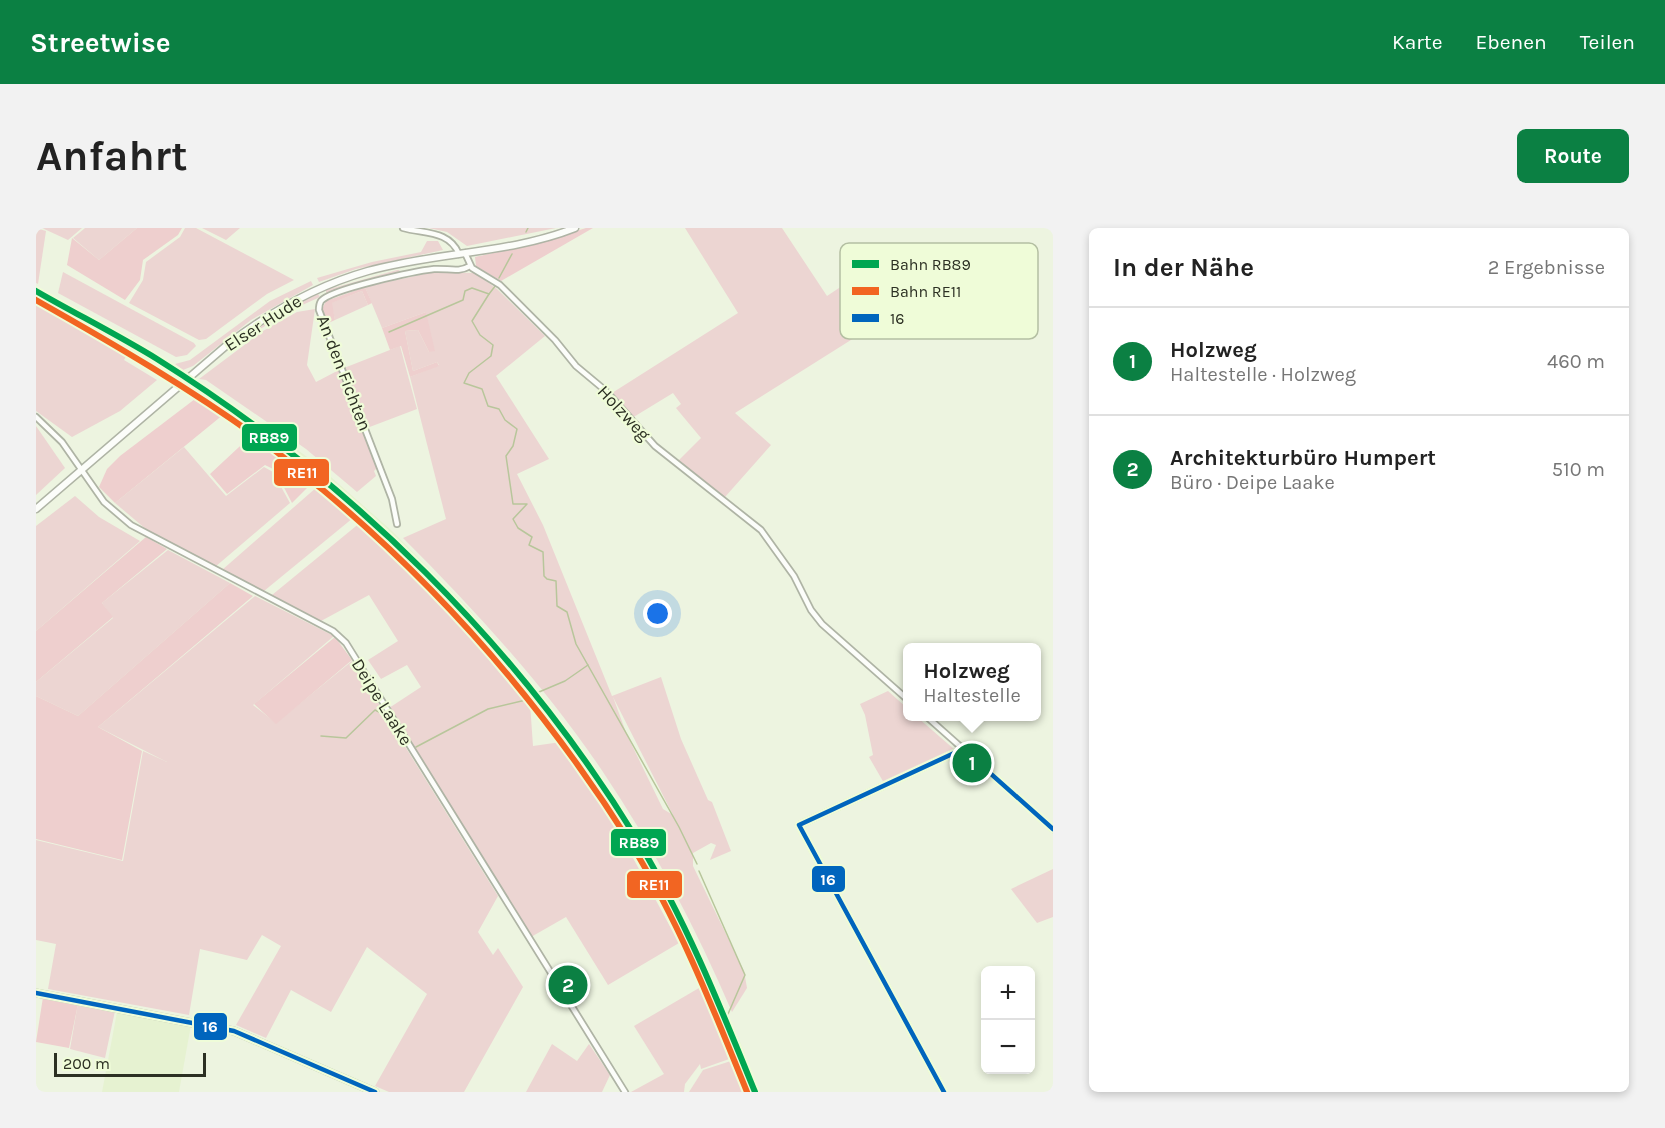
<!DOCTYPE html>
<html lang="de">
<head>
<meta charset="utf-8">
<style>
  body { margin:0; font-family:Karla,sans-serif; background:#f2f2f2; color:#222 }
  .controls { position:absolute; right:18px; bottom:18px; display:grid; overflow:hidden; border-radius:9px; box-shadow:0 3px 9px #0003 }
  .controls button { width:54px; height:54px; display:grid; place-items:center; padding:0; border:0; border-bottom:2px solid #e0e0e0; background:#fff; color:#222; font:30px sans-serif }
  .scale { position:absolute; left:18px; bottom:15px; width:152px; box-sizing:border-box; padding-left:6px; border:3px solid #2c3023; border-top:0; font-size:16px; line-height:21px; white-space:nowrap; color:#2c3023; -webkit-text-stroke:4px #effcd8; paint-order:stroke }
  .you { position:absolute; left:622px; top:386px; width:21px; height:21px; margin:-15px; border:4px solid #fff; border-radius:50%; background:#1a73e8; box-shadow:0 0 0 9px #1a73e833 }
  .badge { display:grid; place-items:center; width:39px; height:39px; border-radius:50%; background:#0b8043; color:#fff; font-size:20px; font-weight:700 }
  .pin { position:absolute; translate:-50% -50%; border:3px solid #fff; box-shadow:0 2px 6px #0006 }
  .popup { position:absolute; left:867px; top:415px; width:138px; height:78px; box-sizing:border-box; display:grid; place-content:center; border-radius:9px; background:#fff; filter:drop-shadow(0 2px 4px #0005); font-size:20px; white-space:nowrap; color:#767676 }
  .popup b { font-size:22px; color:#222 }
  .popup::after { content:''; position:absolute; left:50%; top:100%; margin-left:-12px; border:12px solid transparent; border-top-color:#fff }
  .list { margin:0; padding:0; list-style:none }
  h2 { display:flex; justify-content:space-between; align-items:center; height:78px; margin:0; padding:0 24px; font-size:26px }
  h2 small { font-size:20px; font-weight:400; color:#767676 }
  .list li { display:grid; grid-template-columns:39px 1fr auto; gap:18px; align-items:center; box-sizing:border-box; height:108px; padding:0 24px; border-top:2px solid #e0e0e0 }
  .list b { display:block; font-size:22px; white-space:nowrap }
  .list p { margin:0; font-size:20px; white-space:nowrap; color:#767676 }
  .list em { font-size:20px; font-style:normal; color:#767676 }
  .map { position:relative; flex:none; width:1017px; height:864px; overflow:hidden; border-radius:9px }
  header { display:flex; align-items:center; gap:36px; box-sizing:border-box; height:84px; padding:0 30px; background:#0b8043; color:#fff }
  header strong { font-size:28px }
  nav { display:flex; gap:33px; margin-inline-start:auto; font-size:21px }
  .intro { display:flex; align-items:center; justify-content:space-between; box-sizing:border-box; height:144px; padding:0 36px }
  h1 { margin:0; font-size:42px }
  .button { padding:15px 27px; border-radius:9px; background:#0b8043; color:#fff; font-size:21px; font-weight:700 }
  main { display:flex; gap:36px; padding:0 36px }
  aside { flex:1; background:#fff; border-radius:9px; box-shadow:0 3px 9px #0003 }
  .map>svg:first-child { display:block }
  .built { fill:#e6f2d1 }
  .green { fill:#ecd5d2; fill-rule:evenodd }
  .forest { fill:#eecfce }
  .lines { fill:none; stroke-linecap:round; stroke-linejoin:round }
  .stream { stroke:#b8c69b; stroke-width:1.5 }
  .minor-casing { stroke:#afb4a5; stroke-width:8 }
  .tertiary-casing { stroke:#afb4a5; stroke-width:9 }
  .minor { stroke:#fcfdfa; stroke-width:4.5 }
  .tertiary { stroke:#fcfdfa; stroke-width:6 }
  .bus-1-casing { stroke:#effcd8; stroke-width:9 }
  .bus-1 { stroke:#0065bd; stroke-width:4.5 }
  .rail-1-casing { stroke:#effcd8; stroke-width:10 }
  .rail-2-casing { stroke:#effcd8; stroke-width:10 }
  .rail-1 { stroke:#00a651; stroke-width:6 }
  .rail-2 { stroke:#f26522; stroke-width:6 }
  .labels { text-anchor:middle; stroke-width:4.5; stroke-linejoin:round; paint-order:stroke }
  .street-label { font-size:18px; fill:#2c3023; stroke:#effcd8 }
  .key { fill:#effcd8; stroke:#b4bfa2; stroke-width:1.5 }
  .key-label { font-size:16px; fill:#2c3023 }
  .line-badge { stroke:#effcd8; stroke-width:2 }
  .badge-label { font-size:16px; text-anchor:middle; font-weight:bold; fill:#fff }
</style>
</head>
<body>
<header>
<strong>Streetwise</strong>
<nav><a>Karte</a><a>Ebenen</a><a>Teilen</a></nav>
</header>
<div class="intro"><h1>Anfahrt</h1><a class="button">Route</a></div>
<main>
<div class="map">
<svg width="1017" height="864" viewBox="0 0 1017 864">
  <rect width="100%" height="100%" fill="#edf4e0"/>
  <g class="built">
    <path d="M0,59L96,110L225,195L278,234L356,303L433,381L529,499L602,609L652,698L708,823L722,864H712L689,803L656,733L626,673L568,574L503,482L448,414L363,325L257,233L183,178L94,122L0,70Z"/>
    <path d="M81,784L155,797L143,864H66Z"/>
  </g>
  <g class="green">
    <path d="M0,0L10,3L2,56L0,55Z"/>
    <path d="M6,0H46L32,12Z"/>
    <path d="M49,0H101L63,32L37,10Z"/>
    <path d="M149,0H160L258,52L231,66L170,111L163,112L93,75L107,52L110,34L144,9Z"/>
    <path d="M166,0H204L190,12Z"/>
    <path d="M393,0H520L431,18L411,4Z"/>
    <path d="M649,0H746L791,68L839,36L853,65L849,68L861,83L699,185L735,217L689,269L642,233L665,210L640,180L645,176L637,165L596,190L576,165L702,85Z"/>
    <path d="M391,13H402L407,22L320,41L283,54L281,50L336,34L385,24Z"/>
    <path d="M361,42H364L362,44L292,66L290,65V62Z"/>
    <path d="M27,44L158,115L160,118L151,127L140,129L22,65Z"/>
    <path d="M397,44L439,45L461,61L509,108L460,148L513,231L481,246L507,297L576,468L625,449L645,511L672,572L676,574L695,623L674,632L680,617L675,615L657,625V638L708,743L711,760L696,784C660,700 618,620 567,544C510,459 439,382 367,310L410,291L374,149L403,137L401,134L377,143L369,103L382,102L393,124L390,84L346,100L329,59ZM577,469L637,587L627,581L591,507Z"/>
    <path d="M275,53L277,57L215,92L157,138L147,142L139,136L154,132L234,73Z"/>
    <path d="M326,63L332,77L299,92L295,75Z"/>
    <path d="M282,66L284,69L251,84L199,117L242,86Z"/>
    <path d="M0,71L93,123L88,132L121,152L84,183L36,209L0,183Z"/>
    <path d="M279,81L271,137L280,154L303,142L342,239L338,243L340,248L321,264L270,221L170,152L163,151L227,103L261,84Z"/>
    <path d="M364,118L381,181L331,200L308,140Z"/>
    <path d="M0,198L29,240L0,267Z"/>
    <path d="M148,219L190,268L228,239L237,244L254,275L179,339L111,302L79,275Z"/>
    <path d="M281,259L317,290L228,363L186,342Z"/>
    <path d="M39,268L63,289L104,313L0,403V298Z"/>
    <path d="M325,294L362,327L429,395L494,475L497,518L525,514L584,606L643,715L572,757L530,689L495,709L353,480L385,459L371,437L345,451L332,432L362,413L333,367L285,393L236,367Z"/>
    <path d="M132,322L194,355L42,488L0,468V454L77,390L66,375Z"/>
    <path d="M219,368L298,408L217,477L240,495L316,433L462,668L442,704L457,727L462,720L487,759L428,864H353L339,858L391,766L331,719L295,784L255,762L230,810L200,797L245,718L226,707L211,732L164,721L153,787L12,761L20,716L0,712V612L87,633L107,523L131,534L62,499Z"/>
    <path d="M852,463L871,480L872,488L881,489L919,522L848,555L833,529L837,527L829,487L824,476Z"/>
    <path d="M1017,641V689L1001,695L975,661Z"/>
    <path d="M663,760L667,768L670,766L682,790L680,792L696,830L665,841L664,836L649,856L648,864H595L628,846L598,798Z"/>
    <path d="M42,775L79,783L69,830L34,821Z"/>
    <path d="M516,816L541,833L553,816L574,847L566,864H490Z"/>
    <path d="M698,832L708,864H653L667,842Z"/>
  </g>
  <g class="forest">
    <path d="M101,0H146L142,7L107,32L104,52L89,72L31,37L36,10L63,32Z"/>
    <path d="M550,0H557L465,53L440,38L439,29L502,15Z"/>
    <path d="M329,59L336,75L332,77L326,63L296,75L299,92L290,96L285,83L290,73Z"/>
    <path d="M390,84L399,123L393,124L382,102L369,103L377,143L401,134L403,138L374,149L365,118L354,122L346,100Z"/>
    <path d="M167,170L188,186L79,275L63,259L71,241L84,228L159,171Z"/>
    <path d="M217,206L278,253L256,275L239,242L229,237L191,266L174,246Z"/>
    <path d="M110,309L131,321L66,375L77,389L0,454V403Z"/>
    <path d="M194,355L217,368L62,499L106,523L86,632L0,611V468L42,488Z"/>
    <path d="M299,409L316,432L240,496L218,476Z"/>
    <path d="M7,769L42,776L33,820L0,814Z"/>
  </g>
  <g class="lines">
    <g class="stream">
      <path d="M490,4L492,0"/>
      <path d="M463,50L476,26"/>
      <path d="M453,66L436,93L444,107L457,117L455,128L433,145L428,155L446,161L452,178L463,181L469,192L481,201L477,218L470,228L477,276H491L477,291L482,300L496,309L493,317L507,324L508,348L511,351L520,353L521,378L531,384L540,416L643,599L661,636"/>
      <path d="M353,104L427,72L429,63L436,60L453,66L460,57"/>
      <path d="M503,464L529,453L552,437"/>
      <path d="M285,508L310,510L339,482L353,489L374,522"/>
      <path d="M380,519L452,481L494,471"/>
      <path d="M663,643L709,747L692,786"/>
      <path d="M684,790L711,864"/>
    </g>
    <g class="minor-casing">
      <g id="minor">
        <path d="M367,0C388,6 413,2 423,26"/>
        <path d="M429,25L436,40L464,57L519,112L540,138L570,163L619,218L725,302L758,348L775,382L786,396L872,472"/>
        <path d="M0,189L26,214L68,274L95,297L297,403L310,415L589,864"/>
        <path d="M361,296L356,271L283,82C283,78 283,76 285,73C295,61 380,43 398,41C412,40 422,45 434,38"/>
        <path d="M890,488L1017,601"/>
        <path d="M908,864L763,597L927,521"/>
      </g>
    </g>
    <g class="tertiary-casing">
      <g id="tertiary">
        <path d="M0,281L191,117C234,84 279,58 332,43C400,24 473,26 539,0"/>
        <path d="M0,765L198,803L339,864"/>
      </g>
    </g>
    <use href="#minor" class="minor"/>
    <use href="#tertiary" class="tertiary"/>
    <g class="bus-1-casing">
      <g id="bus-1">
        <path d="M927,521L1017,601"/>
        <path d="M0,765L198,803L339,864"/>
        <path d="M908,864L763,597L927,521"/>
      </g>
    </g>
    <use href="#bus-1" class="bus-1"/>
    <g class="rail-1-casing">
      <path id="rail-1" d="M0,63C40,86 82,107 121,131C314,252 483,418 602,613C650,693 684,778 719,864"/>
    </g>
    <g class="rail-2-casing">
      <path id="rail-2" d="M0,72C78,116 155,161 228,214C248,229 267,246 287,262C408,363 511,483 595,616C643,694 677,780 711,864"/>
    </g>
    <use href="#rail-1" class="rail-1"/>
    <use href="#rail-2" class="rail-2"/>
  </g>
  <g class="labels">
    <g class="street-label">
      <text transform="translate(227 95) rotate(-33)" y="6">Elser Hude</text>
      <text transform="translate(308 145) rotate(69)" y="6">An den Fichten</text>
      <text transform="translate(588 185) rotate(47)" y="6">Holzweg</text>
      <text transform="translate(346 474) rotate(58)" y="6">Deipe Laake</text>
    </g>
  </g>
  <rect x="804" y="15" width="198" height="96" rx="9" class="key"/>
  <rect x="816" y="32" width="27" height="8" fill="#00a651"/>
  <rect x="816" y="59" width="27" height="8" fill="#f26522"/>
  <rect x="816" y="86" width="27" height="8" fill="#0065bd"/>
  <g class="key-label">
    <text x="854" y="42">Bahn RB89</text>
    <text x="854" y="69">Bahn RE11</text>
    <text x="854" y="96">16</text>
  </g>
  <g class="line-badge">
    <rect x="205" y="195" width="57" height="29" rx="6" fill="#00a651"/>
    <rect x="237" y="230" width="57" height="29" rx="6" fill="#f26522"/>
    <rect x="574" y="600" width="57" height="29" rx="6" fill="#00a651"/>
    <rect x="775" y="637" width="35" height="28" rx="6" fill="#0065bd"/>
    <rect x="590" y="642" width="57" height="29" rx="6" fill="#f26522"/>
    <rect x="157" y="784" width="35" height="29" rx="6" fill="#0065bd"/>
  </g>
  <g class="badge-label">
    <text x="233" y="215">RB89</text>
    <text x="266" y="250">RE11</text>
    <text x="603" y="620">RB89</text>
    <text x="792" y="657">16</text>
    <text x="618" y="662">RE11</text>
    <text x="174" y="804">16</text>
  </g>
</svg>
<div class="controls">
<button>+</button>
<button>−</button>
</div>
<div class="scale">200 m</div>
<div class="you"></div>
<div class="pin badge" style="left:936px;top:535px">1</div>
<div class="popup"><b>Holzweg</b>Haltestelle</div>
<div class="pin badge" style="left:532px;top:757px">2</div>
</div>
<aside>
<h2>In der Nähe<small>2 Ergebnisse</small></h2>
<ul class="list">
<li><span class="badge">1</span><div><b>Holzweg</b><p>Haltestelle · Holzweg</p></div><em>460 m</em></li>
<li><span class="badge">2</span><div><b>Architekturbüro Humpert</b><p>Büro · Deipe Laake</p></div><em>510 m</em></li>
</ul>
</aside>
</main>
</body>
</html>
